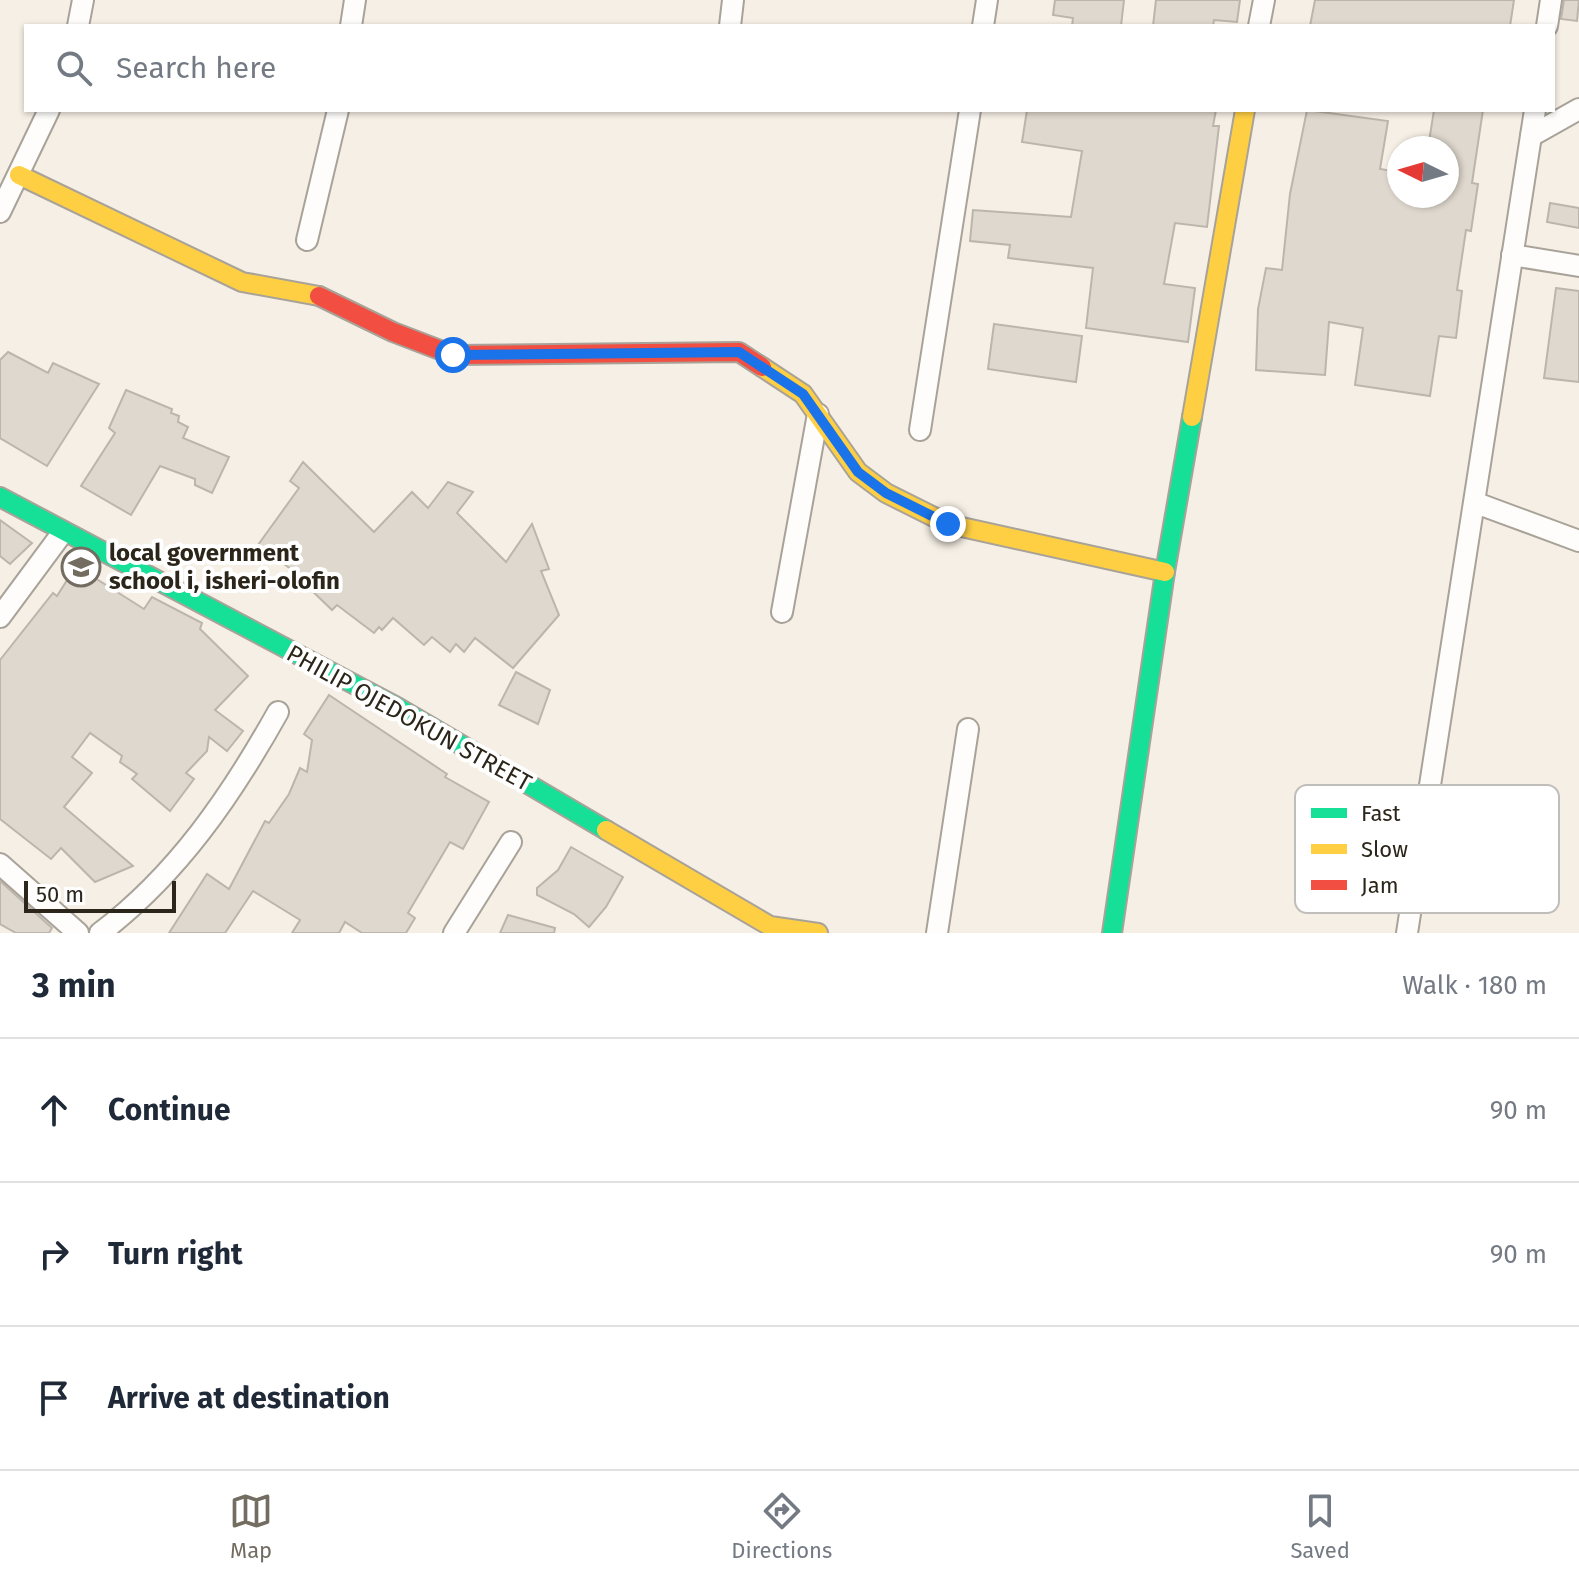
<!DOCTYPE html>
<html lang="en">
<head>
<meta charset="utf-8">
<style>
  body { margin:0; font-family:"Fira Sans",sans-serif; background:#f6f6f7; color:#1f2937 }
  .compass { position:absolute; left:1387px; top:136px; width:72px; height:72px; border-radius:50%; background:#fff; box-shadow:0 2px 6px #0004; rotate:275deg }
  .scale { position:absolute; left:24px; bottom:20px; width:152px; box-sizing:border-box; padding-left:8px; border:4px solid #2c2519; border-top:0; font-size:22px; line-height:28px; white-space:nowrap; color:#2c2519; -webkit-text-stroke:6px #fff; paint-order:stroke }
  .stop { position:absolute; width:24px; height:24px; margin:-18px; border:6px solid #1a73e8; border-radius:50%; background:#fff }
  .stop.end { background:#1a73e8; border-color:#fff; box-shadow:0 2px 8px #0008 }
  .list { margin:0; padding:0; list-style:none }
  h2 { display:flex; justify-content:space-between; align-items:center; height:104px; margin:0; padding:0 32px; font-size:34px }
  h2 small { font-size:26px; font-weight:400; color:#747a83 }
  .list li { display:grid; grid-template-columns:52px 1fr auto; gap:24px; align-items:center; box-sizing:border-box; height:144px; padding:0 32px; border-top:2px solid #e0e1e3 }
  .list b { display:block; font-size:30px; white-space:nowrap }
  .list em { font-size:26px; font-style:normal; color:#747a83 }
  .icon { flex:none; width:44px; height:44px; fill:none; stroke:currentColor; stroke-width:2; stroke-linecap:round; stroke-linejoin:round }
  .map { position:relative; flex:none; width:1579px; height:933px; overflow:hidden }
  .search { position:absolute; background:#fff; box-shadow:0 2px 6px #0004; left:24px; right:24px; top:24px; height:88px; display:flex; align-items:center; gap:20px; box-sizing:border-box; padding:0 28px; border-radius:0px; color:#747a83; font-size:30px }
  .sheet { height:536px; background:#fff }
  nav { display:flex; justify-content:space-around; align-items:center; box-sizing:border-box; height:112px; border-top:2px solid #e0e1e3; background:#fff; font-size:22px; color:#747a83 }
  nav a { display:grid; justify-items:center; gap:4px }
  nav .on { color:#736c60 }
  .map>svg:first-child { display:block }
  .building { fill:#dfd8ce; stroke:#bcb5ab; stroke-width:2 }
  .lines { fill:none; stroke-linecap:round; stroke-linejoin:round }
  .street-casing { stroke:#a8a299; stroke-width:24 }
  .fast-casing { stroke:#a8a299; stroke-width:22 }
  .slow-casing { stroke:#a8a299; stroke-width:22 }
  .jam-casing { stroke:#a8a299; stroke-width:22 }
  .street { stroke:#fefdfb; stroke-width:20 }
  .fast { stroke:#16e098; stroke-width:18 }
  .slow { stroke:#ffcf43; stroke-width:18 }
  .jam { stroke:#f24e42; stroke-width:18 }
  .route { stroke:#1a73e8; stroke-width:10 }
  .labels { text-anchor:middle; stroke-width:8; stroke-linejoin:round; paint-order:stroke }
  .poi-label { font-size:24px; font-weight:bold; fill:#2c2519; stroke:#fff; text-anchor:start }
  .street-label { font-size:24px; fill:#2c2519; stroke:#fff }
  .key { fill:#fff; stroke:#c0beba; stroke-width:2 }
  .key-label { font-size:22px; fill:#2c2519 }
</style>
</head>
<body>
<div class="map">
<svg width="1579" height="933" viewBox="0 0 1579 933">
  <rect width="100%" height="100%" fill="#f6efe5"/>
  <g class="building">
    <path d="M1055,0H1124L1121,26H1072L1073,18L1053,15Z"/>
    <path d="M1156,0H1240L1237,22L1214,20L1213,26H1153Z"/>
    <path d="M1315,0H1514L1510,26H1310Z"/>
    <path d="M1564,0H1579L1577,21L1561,19Z"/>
    <path d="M1027,110H1216L1213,126H1219L1207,227L1175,223L1164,284L1195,288L1188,342L1086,328L1093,268L1008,258L1010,245L970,241L973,210L1071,217L1082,151L1022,142Z"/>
    <path d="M1307,110L1388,121L1380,169L1399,172V196H1447V148H1428L1434,110H1483L1472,183L1478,184L1471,231L1466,230L1457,290L1462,291L1456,338L1439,336L1430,396L1355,385L1363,328L1329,322L1325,375L1256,370L1258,309L1266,268L1282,270L1290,194Z"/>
    <path d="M1550,203L1579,208V228L1547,222Z"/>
    <path d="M1556,288L1579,291V382L1544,378Z"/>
    <path d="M994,324L1082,336L1076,382L988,369Z"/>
    <path d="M8,352L48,373L53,363L99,384L47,466L0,438V360Z"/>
    <path d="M126,390L172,409L171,413L179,416L178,422L188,427L183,438L229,457L212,493L195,485V479L160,466L131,515L81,486L115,433L109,428Z"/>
    <path d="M303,462L374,532L412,492L428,508L448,482L473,492L457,513L506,562L532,524L549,569L541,571L559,615L513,668L475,638L464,652L456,644L450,652L432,637L424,645L393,618L382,630L379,627L374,633L337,605L332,610L307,586L310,583L258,545L299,488L290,481Z"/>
    <path d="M0,520L32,543L10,564L0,556Z"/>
    <path d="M76,566L144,609L152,597L202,623L200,629L248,676L215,710L243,731L227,751L209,737L207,751L186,773L194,779L170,811L132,779L137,774L120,762L122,756L90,733L72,757L92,773L64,807L133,866L95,882L61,848L51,859L0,819V660L53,593L57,596Z"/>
    <path d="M516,672L550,690L538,724L499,705Z"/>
    <path d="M329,695L447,774L445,777L489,802L463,849L450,842L408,913L415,918L406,933H362L345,922L339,933H292L300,920L253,891L225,933H169L207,874L229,889L265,821L269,823L289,794L300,768L307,772L312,740L304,734Z"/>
    <path d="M571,847L623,877L606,907L589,927L574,914L537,895V888L558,870Z"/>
    <path d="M0,881L52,928L49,933H16L0,924Z"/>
    <path d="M508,915L555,928L554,933H500Z"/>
  </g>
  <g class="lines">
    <g class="street-casing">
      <g id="street">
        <path d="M78,26L83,0"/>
        <path d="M351,26L355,0"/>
        <path d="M730,26L733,0"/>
        <path d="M983,26L987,0"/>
        <path d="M1259,26L1264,0"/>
        <path d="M1547,26L1551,0"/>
        <path d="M1531,136L1579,109"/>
        <path d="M0,212L49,110"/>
        <path d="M307,240L338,110"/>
        <path d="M1512,255L1579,266"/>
        <path d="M920,430L970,110"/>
        <path d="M1476,503L1579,541"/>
        <path d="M782,612L818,414"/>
        <path d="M0,617L63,532"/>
        <path d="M0,864L78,933"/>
        <path d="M100,933C177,875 231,796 278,712"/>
        <path d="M454,933L511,842"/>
        <path d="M937,933L968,729"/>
        <path d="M1407,933L1535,110"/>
      </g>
    </g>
    <g class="fast-casing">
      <g id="fast">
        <path d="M0,497L397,707L606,830"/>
        <path d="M1112,933L1165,572L1192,417"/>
      </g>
    </g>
    <g class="slow-casing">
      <g id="slow">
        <path d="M19,175L242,282L319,296"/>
        <path d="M762,367L803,394L858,472L886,493L948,524L1165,572"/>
        <path d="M1192,417L1245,110"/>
        <path d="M606,830L770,926L818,933"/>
      </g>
    </g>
    <g class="jam-casing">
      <path id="jam" d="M319,296L393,332L453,355L739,352L762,367"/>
    </g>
    <use href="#street" class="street"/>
    <use href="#fast" class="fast"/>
    <use href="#slow" class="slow"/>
    <use href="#jam" class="jam"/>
  </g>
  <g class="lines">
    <path class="route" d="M453,355L739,352L803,394L858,472L886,493L948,524"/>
  </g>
  <defs>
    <g id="school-ring" transform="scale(2)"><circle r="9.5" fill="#fff" stroke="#736c60" stroke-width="1.5"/><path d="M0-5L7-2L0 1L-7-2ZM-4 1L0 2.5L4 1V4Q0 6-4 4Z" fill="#736c60"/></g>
  </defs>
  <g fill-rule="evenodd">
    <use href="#school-ring" x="81" y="567"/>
  </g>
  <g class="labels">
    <g class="poi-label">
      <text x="109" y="561">local government<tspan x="109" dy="28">school i, isheri-olofin</tspan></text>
    </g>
    <g class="street-label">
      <text transform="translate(409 718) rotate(29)" y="8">PHILIP OJEDOKUN STREET</text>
    </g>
  </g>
  <rect x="1295" y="785" width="264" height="128" rx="12" class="key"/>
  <rect x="1311" y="808" width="36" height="10" fill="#16e098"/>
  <rect x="1311" y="844" width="36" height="10" fill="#ffcf43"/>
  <rect x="1311" y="880" width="36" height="10" fill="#f24e42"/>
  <g class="key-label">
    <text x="1361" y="821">Fast</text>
    <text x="1361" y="857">Slow</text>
    <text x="1361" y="893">Jam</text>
  </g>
</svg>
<svg class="compass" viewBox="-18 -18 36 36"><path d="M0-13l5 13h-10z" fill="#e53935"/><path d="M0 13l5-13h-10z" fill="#747a83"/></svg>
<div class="scale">50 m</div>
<div class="stop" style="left:453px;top:355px"></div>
<div class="stop end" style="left:948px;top:524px"></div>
<div class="search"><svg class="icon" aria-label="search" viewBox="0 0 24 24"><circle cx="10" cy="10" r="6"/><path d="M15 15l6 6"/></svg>Search here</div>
</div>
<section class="sheet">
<h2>3 min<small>Walk · 180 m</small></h2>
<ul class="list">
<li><svg class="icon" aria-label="ahead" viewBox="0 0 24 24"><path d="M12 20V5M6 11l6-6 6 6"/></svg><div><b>Continue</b></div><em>90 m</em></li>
<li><svg class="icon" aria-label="right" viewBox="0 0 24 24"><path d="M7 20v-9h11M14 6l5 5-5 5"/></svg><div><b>Turn right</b></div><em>90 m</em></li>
<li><svg class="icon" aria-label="arrive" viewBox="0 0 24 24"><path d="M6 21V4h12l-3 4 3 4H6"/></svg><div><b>Arrive at destination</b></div></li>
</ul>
</section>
<nav>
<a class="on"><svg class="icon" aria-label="map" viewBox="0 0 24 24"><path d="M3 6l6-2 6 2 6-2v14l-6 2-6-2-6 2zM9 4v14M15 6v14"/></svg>Map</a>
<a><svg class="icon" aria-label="directions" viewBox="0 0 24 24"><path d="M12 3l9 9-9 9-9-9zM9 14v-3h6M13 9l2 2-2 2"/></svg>Directions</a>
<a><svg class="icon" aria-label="saved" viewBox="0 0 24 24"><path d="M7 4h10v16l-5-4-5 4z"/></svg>Saved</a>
</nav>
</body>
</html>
